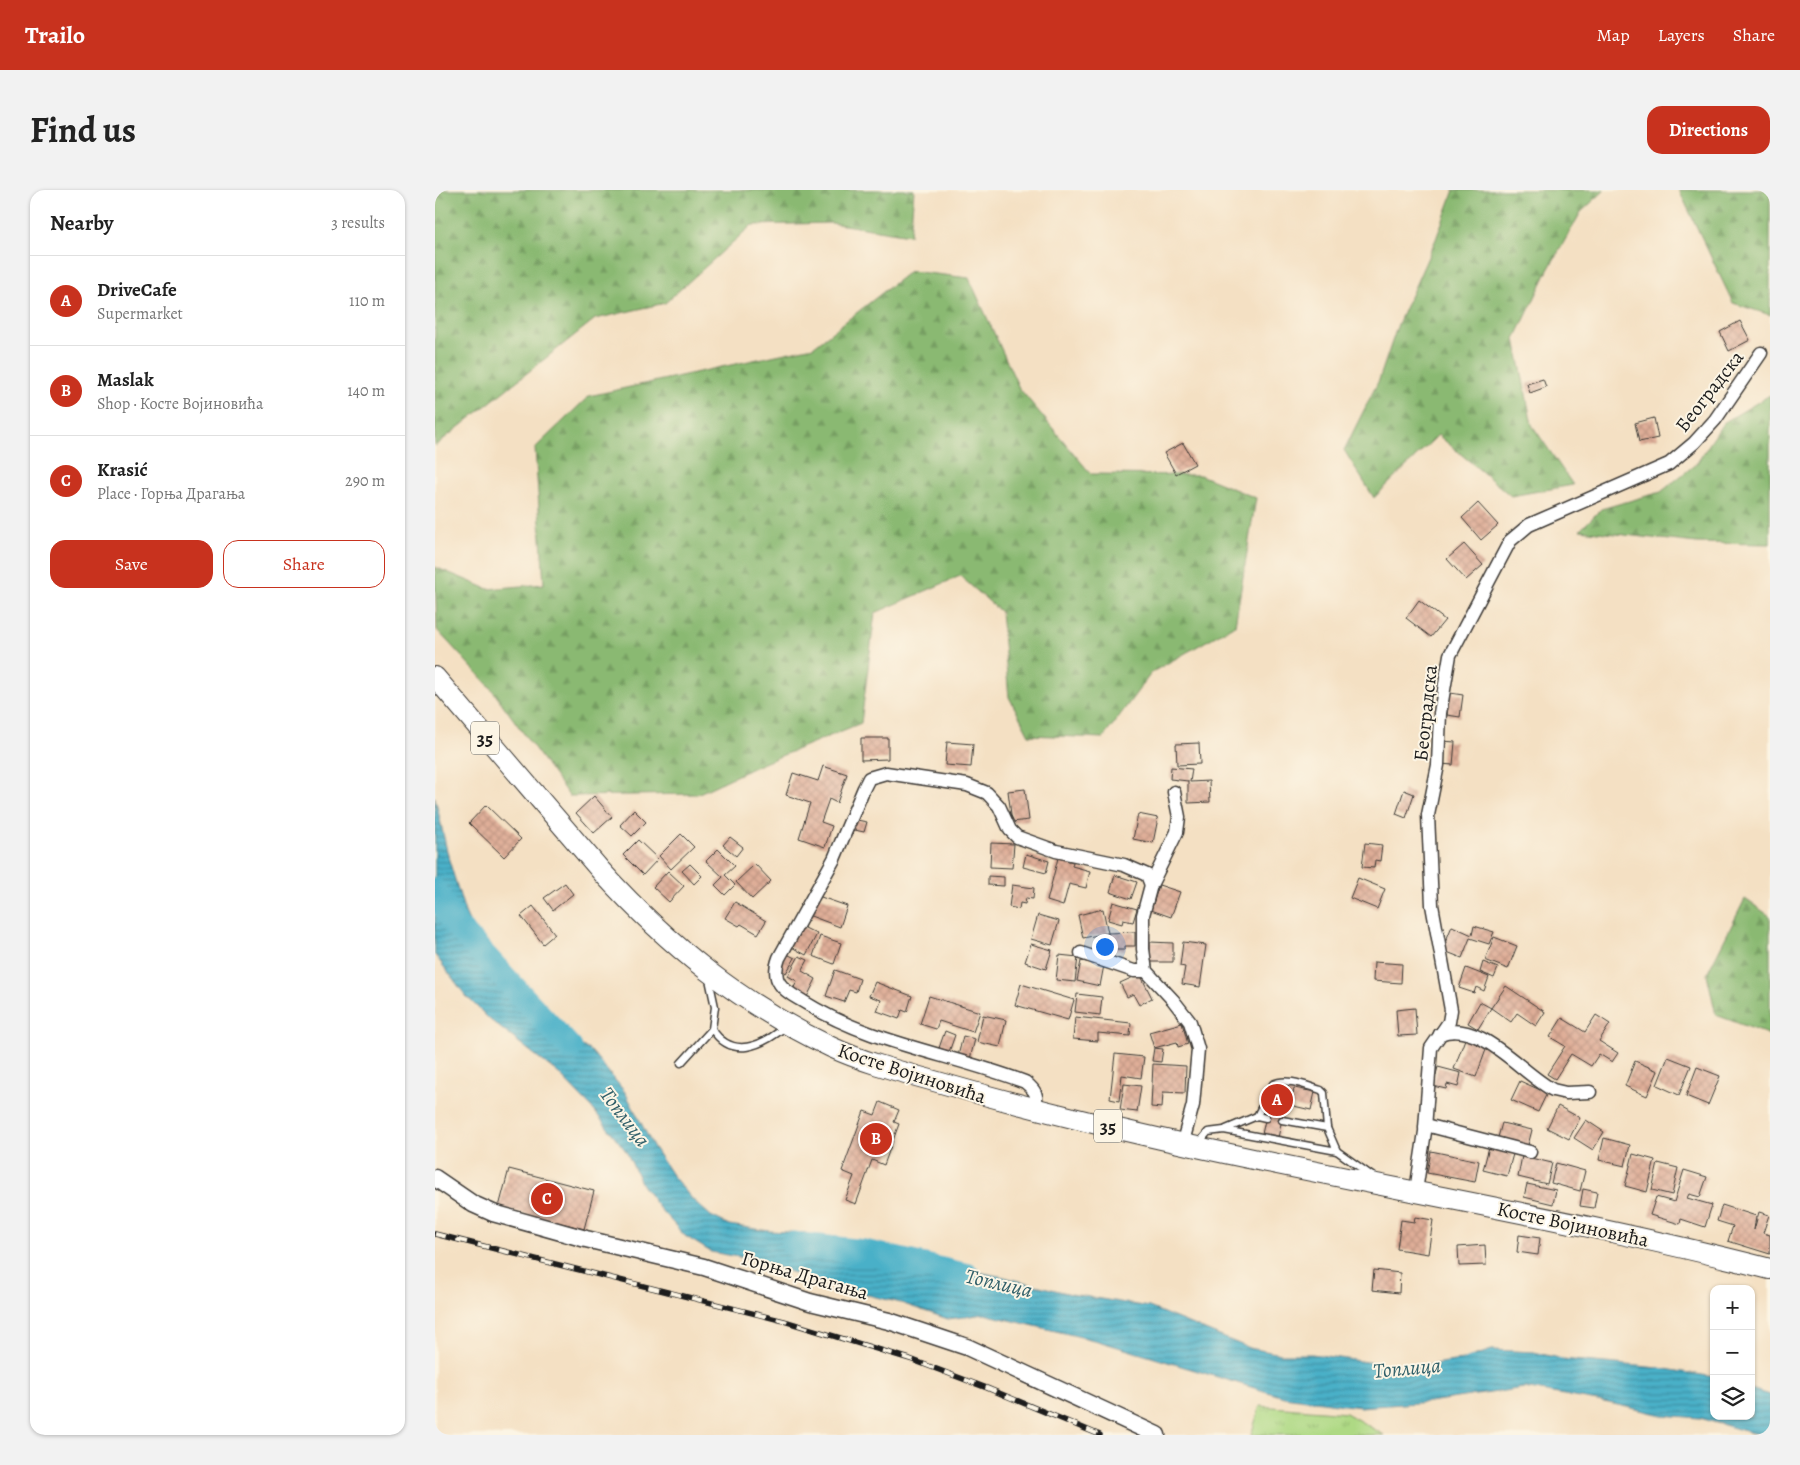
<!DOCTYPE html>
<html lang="en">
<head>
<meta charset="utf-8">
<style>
  body { margin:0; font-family:Alegreya,serif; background:#f2f2f2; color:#222 }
  .controls { position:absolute; right:15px; bottom:15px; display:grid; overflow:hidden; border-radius:10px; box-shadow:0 1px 4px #0004 }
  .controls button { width:45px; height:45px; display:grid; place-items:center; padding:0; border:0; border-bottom:1px solid #e0e0e0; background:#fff; color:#222; font:25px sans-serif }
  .you { position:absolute; left:669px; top:756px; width:18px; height:18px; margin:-12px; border:4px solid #fff; border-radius:50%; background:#1a73e8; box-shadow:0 0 0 8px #1a73e833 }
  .badge { display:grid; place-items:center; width:32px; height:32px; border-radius:50%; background:#c8321e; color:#fff; font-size:16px; font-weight:700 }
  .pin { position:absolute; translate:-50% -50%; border:2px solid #fff; box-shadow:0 1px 5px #0006 }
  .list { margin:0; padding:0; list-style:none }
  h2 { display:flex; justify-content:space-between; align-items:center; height:65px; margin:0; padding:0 20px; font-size:21px }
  h2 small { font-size:16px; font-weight:400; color:#767676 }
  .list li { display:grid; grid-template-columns:32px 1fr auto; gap:15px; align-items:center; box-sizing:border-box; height:90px; padding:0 20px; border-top:1px solid #e0e0e0 }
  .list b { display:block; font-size:19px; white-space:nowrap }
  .list p { margin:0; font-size:16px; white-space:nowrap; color:#767676 }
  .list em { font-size:16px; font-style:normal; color:#767676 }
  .actions { display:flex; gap:10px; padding:15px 20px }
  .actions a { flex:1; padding:11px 0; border:1px solid #c8321e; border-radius:15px; text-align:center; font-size:18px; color:#c8321e }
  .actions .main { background:#c8321e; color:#fff }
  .icon { flex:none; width:28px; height:28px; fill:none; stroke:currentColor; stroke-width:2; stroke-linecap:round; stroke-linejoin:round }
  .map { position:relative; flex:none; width:1335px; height:1245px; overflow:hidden; border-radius:15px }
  header { display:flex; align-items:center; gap:30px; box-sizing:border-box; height:70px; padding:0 25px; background:#c8321e; color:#fff }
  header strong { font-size:24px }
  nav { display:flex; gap:28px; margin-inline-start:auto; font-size:18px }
  .intro { display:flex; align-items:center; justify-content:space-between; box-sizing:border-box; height:120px; padding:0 30px }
  h1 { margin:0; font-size:35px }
  .button { padding:12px 22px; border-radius:15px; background:#c8321e; color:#fff; font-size:18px; font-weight:700 }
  main { display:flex; gap:30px; padding:0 30px }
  aside { flex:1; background:#fff; border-radius:15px; box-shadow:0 1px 4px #0004 }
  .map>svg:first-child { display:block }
  .grass { fill:url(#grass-tufts); stroke:#657a50 }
  .forest { fill:url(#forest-firs); stroke:#536a47 }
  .water { fill:url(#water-rules); stroke:#326672 }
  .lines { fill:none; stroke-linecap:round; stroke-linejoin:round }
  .river { stroke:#49b0c8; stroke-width:25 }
  .building { fill:url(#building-cross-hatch) }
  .service-casing { stroke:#3c3935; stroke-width:9 }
  .minor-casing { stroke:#3c3935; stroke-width:15 }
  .tertiary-casing { stroke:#3c3935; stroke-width:19 }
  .primary-casing { stroke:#3c3935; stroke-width:22 }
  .service { stroke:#fff; stroke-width:6 }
  .minor { stroke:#fff; stroke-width:12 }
  .tertiary { stroke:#fff; stroke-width:16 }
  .primary { stroke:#fff; stroke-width:20 }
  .rail-casing { stroke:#1c1c1c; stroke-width:5.5 }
  .rail { stroke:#fcf5e5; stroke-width:4; stroke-dasharray:11; stroke-linecap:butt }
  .labels { text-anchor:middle; stroke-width:4; stroke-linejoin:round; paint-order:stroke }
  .shield { fill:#fcf5e5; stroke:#5f5d58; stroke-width:1 }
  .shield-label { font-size:19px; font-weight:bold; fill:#1c1c1c }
  .street-label { font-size:20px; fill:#1c1c1c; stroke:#fcf5e5 }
  .water-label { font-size:21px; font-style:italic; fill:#305f69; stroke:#fcf5e5 }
</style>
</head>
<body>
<header>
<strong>Trailo</strong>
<nav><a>Map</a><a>Layers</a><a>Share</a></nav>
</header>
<div class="intro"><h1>Find us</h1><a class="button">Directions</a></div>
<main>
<aside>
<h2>Nearby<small>3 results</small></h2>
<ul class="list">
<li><span class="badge">A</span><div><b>DriveCafe</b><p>Supermarket</p></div><em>110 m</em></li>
<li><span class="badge">B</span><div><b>Maslak</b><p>Shop · Косте Војиновића</p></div><em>140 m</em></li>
<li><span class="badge">C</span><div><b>Krasić</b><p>Place · Горња Драгања</p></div><em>290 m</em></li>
</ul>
<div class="actions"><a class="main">Save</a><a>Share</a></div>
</aside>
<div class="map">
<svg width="1335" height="1245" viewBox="0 0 1335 1245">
  <defs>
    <pattern id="grass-tufts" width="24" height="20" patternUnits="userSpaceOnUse" patternTransform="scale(1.25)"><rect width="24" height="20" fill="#aed984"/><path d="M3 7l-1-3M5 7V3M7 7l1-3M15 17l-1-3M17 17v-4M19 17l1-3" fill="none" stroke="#95ba71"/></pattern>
    <pattern id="forest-firs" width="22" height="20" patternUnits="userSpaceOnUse" patternTransform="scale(1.25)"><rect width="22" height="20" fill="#8ab972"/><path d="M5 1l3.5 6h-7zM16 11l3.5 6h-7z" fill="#769e62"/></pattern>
    <pattern id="water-rules" width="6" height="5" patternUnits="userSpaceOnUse" patternTransform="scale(1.25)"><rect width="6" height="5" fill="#49b0c8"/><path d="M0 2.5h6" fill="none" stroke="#3c8ea2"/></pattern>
    <pattern id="building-cross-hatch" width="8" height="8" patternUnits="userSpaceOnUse" patternTransform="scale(1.25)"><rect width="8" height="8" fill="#dfae98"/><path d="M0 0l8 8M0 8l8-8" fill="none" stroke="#bf9582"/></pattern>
  </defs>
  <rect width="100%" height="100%" fill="#fcf5e5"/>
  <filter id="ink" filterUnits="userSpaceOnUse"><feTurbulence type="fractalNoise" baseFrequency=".02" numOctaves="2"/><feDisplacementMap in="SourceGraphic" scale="10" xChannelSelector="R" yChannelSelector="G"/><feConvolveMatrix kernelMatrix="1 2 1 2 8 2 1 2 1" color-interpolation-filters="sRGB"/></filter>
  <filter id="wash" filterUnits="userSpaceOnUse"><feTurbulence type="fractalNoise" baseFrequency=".0096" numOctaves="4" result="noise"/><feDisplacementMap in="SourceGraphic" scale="20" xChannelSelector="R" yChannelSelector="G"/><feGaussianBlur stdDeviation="1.12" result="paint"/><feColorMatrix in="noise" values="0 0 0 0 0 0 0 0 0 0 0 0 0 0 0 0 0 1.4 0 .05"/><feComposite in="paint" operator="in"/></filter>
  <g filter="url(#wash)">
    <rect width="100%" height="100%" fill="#f4e0c3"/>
    <path class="grass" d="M825,1216L911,1223L949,1245H816Z"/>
    <g class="forest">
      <path d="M0,0H479L475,45L396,33L317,35L230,113L160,129L0,256Z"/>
      <path d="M1019,0H1170L1146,22L1113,80L1080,149L1097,235L1138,295L1076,306L1003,245L939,308L909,260L944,190L963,134L1001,49Z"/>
      <path d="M1244,0H1335V125L1298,113Z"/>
      <path d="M475,81L534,88L584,198L656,284L765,285L821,308L800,435L717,482L668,548L594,545L574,507L566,422L525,386L440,423L426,533L324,575L262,604L134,606L55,497L2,440L0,377L53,399L109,394L100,258L154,206L378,157Z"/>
      <path d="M1335,205V354L1262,353L1145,340L1166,319L1226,302L1262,273L1288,233Z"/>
      <path d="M1310,709L1335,726V845L1281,825L1272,784Z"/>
    </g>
    <path class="water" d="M0,607L14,670L30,722L58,785L88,818L157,862L190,902L218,956L237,985L258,1010L276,1026L294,1035L334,1041L371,1043L395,1061L434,1070L486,1078H523L569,1087L636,1104L714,1117L814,1158L846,1164H877L972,1178L1026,1170L1057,1160L1099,1162L1127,1169L1224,1178L1273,1186L1279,1187V1226H1316V1199L1335,1205V1245L1317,1243L1265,1228L1227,1225L1174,1213L1089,1198L994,1212L925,1217L849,1207L663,1151L549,1124L513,1129L466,1113L387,1094L327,1071L276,1062L250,1046L224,1018L207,995L191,961L157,918L123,883L54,829L31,806L0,765Z"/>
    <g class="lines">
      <g class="river">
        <path d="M0,701L20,734L135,858"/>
        <path d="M358,1054L429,1062L533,1086"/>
      </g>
    </g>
    <g id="blocks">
      <g class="building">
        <path d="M1305,131L1315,150L1294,161L1285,142Z"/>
        <path d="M1108,189L1111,197L1095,203L1092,194Z"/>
        <path d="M1219,228L1223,248L1204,252L1200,233Z"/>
        <path d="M748,253L760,274L741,284L729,263Z"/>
        <path d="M1043,313L1063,335L1046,350L1027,328Z"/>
        <path d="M1029,354L1048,375L1031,390L1012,369Z"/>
        <path d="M984,410L1010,430L996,447L971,428Z"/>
        <path d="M1015,503L1028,505L1025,527L1012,525Z"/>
        <path d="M426,548H453V569L426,570Z"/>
        <path d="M1008,551L1020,552L1018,575L1006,574Z"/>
        <path d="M512,552L538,554L536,577L510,575Z"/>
        <path d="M764,553L765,574L742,575L741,554Z"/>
        <path d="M388,576L412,584L402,613L394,609L386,632L397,636L390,657L364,648L375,613L351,605L358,583L383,591Z"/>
        <path d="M736,577L757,579L755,592L774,591L775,612L753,613V591L735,589Z"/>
        <path d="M590,599L594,630L577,632L573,601Z"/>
        <path d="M969,600L979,604L971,628L961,624Z"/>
        <path d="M159,606L177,627L159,643L141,623Z"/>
        <path d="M51,615L86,649L69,667L34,633Z"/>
        <path d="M199,620L211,632L197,646L185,635Z"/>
        <path d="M703,624L723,628L718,653L698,649Z"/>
        <path d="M417,629L432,632L429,642L415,639Z"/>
        <path d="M246,644L259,657L236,679L224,666Z"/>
        <path d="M295,647L308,657L301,666L288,655Z"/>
        <path d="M203,650L223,669L208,685L188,665Z"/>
        <path d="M556,653L579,654L577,678L555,677Z"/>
        <path d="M930,653L947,655L945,671L940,670L939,678L927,677Z"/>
        <path d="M283,659L300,676L290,685L300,695L290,705L280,695L288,687L271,671Z"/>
        <path d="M591,664L614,671L611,683L588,677Z"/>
        <path d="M623,668L638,672L637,676L655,681L651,698L634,694L628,716L612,711Z"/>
        <path d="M255,674L267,686L259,694L247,681Z"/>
        <path d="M320,674L336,691L317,709L301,692Z"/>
        <path d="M233,681L249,696L234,712L218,697Z"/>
        <path d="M680,685L702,692L696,709L675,702Z"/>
        <path d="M553,686L569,687V696L553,695Z"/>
        <path d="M923,688L950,699L942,719L915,708Z"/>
        <path d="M130,693L138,704L118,720L109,708Z"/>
        <path d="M577,695L599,698L598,709L591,708L590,714L585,713L584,719L574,717Z"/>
        <path d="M724,695L745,702L736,727L716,720Z"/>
        <path d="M383,706L412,716L405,737L373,725Z"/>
        <path d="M300,712L331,731L323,744L306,734L304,736L290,728Z"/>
        <path d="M678,712L702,719L698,732L688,730L687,734L673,730Z"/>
        <path d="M98,716L120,744L108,754L86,726Z"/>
        <path d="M668,719L673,743L700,742V756H690V760H674L673,743L648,748L643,725Z"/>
        <path d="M603,725L624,731L617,755L596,749Z"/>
        <path d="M364,735L382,744L371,765L353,755Z"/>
        <path d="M1017,736L1037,745L1039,736L1059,742L1054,754L1035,748L1027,768L1007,760Z"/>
        <path d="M385,746L406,753L399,774L378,766Z"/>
        <path d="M1059,747L1082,756L1073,779L1050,770Z"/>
        <path d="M715,752L738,753V772H715Z"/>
        <path d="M748,752L771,755L765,797L747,794L750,777L745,776Z"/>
        <path d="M596,754L617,760L611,779L590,772Z"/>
        <path d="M350,763L360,768L351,783L342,777Z"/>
        <path d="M624,765L643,767L640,792L621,790Z"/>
        <path d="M364,766L373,770L367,781L381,789L371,809L357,802L362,791L353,786Z"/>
        <path d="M646,771L669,775L665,796L642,791Z"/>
        <path d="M939,772L967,774L966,793L938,791Z"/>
        <path d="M1048,772L1063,778L1059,788L1045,782Z"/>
        <path d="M1031,778L1054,787L1049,801L1041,797L1039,803L1024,798Z"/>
        <path d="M400,780L425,789L421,802L414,800L409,812L391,806Z"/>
        <path d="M705,784L717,808L704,815L698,804L692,807L685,793Z"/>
        <path d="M440,792L477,806L472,822L467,820L464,829L442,821L446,810L434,806Z"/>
        <path d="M586,794L639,810L633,830L580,815Z"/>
        <path d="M1071,796L1110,822L1101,836L1082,823L1076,832L1056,818Z"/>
        <path d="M642,804L667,807L665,825L640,822Z"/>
        <path d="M494,806L545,822L538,842L504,831L501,839L485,834Z"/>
        <path d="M1045,812L1056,818L1043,839L1033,833Z"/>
        <path d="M980,818L982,845L963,846L961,820Z"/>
        <path d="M548,825L571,830L565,857L542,852Z"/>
        <path d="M1161,825L1175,834L1164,851L1183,863L1177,872L1164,864L1156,876L1136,864L1120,889L1112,884L1130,856L1115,847L1127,828L1150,842Z"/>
        <path d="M640,827L696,833L695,846L663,843V851L638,849Z"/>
        <path d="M747,833L753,854L743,857L742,852L719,858L728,859L726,872L717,871L719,858L714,842Z"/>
        <path d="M510,841L520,845L514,862L504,858Z"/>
        <path d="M528,846L540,849L535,869L523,866Z"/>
        <path d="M1030,849L1052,857L1041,887L1019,879Z"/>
        <path d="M680,864L709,867L706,888L687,885L684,911L675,909Z"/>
        <path d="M1233,867L1256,876L1244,905L1222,895Z"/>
        <path d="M1200,871L1223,881L1212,906L1190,896Z"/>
        <path d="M718,874L751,876L750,903L728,902L727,918L716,917Z"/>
        <path d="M1003,877L1026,883L1023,897L1012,894L1011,899L998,896Z"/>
        <path d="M1262,877L1285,886L1273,915L1251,906Z"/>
        <path d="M1085,891L1112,903L1103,922L1076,910Z"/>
        <path d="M689,894L706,896L702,922L685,920Z"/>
        <path d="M859,898L880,902L876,920L850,914L843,948L827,944L837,899L858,903Z"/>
        <path d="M445,912L464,920L459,932L464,934L449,975L437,970L421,1014L410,1010L419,986L407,981L429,921L440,925Z"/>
        <path d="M1123,916L1145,928L1134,949L1112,938Z"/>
        <path d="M1151,930L1169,942L1158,960L1139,948Z"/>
        <path d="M1067,933L1097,940L1092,959L1062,951Z"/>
        <path d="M1169,948L1195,955L1190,976L1164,970Z"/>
        <path d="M1054,957L1078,964L1072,986L1048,980Z"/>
        <path d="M996,961L1044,971L1040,992L992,983Z"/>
        <path d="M1198,964L1220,970L1212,1002L1190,996Z"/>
        <path d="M1087,966L1117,973L1112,994L1083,987Z"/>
        <path d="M1121,973L1150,981L1145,1001L1116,993Z"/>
        <path d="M1223,973L1243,978L1237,1005L1217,1000Z"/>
        <path d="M74,979L159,1001L149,1039L64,1017Z"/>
        <path d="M1249,980L1272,987L1265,1007L1254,1004L1252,1008L1277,1015L1270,1037L1246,1029L1245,1034L1215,1025L1221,1007L1239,1012Z"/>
        <path d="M1092,994L1121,1000L1118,1014L1089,1007Z"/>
        <path d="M1148,999L1162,1002L1159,1018L1145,1016Z"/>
        <path d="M1287,1015L1321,1026L1319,1040L1324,1022L1334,1025L1328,1043L1335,1045V1064L1293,1051L1298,1036L1282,1031Z"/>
        <path d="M980,1027L998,1030L993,1064L962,1059L966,1030L979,1032Z"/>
        <path d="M1084,1045L1105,1048L1103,1065L1082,1062Z"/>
        <path d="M1050,1055L1051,1075L1024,1076L1023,1057Z"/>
        <path d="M939,1080L965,1083L964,1103L937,1100Z"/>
      </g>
    </g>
  </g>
  <g filter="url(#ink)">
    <use href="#blocks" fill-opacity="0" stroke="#3c3935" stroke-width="1"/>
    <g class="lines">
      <g class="service-casing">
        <g id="service">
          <path d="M274,789L280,817L277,839C297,870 327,856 350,837"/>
          <path d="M246,873L277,839"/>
          <path d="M822,926L838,894C852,887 872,896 886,900L889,903L892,938"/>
          <path d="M847,930L892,938L902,961"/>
          <path d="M791,939L822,926L831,928"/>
          <path d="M763,954L773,942L789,940L902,961L937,986"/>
        </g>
      </g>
      <g class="minor-casing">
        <g id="minor">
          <path d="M739,602L744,627L742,642L716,695L708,725V759L711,781L738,810L755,832L763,859L758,915L747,955"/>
          <path d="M646,763L699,781H711"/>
          <path d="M1005,844C1044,828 1086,883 1118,900L1131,903L1155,902"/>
          <path d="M600,918C603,905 601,901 590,892C517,864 436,854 369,812C361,807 350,802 345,794C339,786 341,776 344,768L399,669L429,598L434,588L451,583L532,595L552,603L564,616L575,640L582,647L621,661L689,675L712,685L716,695"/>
          <path d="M990,938L996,858L1014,832L1016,820L997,715L993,625L1003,575L1005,523L1015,465L1075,351L1094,335L1234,274L1259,253L1280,230L1326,163"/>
          <path d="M981,1001L991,935L1095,962"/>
        </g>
      </g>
      <g class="tertiary-casing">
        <path id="tertiary" d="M0,988L38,1014L58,1023L151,1049L269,1077L375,1112L454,1131L532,1157L722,1245"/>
      </g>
      <g class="primary-casing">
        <path id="primary" d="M0,487L167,682C234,756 306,814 396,857C426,871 459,880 492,889C544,904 597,918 650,931C877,987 1109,1021 1335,1079"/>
      </g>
      <use href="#service" class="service"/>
      <use href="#minor" class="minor"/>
      <use href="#tertiary" class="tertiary"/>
      <use href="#primary" class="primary"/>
      <g class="rail-casing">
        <path id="rail" d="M0,1044L349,1131L475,1169L552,1198L665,1245"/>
      </g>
      <use href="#rail" class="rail"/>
    </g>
  </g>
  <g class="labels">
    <g class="shield">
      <rect x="36" y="531.5" width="28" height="33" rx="4"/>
      <rect x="659" y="919.5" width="28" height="33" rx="4"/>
    </g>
    <g class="shield-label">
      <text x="50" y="555">35</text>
      <text x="673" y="943">35</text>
    </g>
    <g class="street-label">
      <text transform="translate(1274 201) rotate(-52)" y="7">Београдска</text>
      <text transform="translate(990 523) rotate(-84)" y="7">Београдска</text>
      <text transform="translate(477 883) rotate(18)" y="7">Косте Војиновића</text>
      <text transform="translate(1138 1034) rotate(12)" y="7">Косте Војиновића</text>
      <text transform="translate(370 1085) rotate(16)" y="7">Горња Драгања</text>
    </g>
    <g class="water-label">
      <text transform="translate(190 927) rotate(53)" y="7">Топлица</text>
      <text transform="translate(564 1093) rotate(13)" y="7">Топлица</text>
      <text transform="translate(972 1178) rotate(-5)" y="7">Топлица</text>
    </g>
  </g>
</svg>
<div class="controls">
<button>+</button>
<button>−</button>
<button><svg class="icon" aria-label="layers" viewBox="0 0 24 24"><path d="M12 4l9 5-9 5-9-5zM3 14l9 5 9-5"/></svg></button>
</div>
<div class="you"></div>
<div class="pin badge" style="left:842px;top:910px">A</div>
<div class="pin badge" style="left:441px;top:949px">B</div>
<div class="pin badge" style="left:112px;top:1009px">C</div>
</div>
</main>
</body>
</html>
